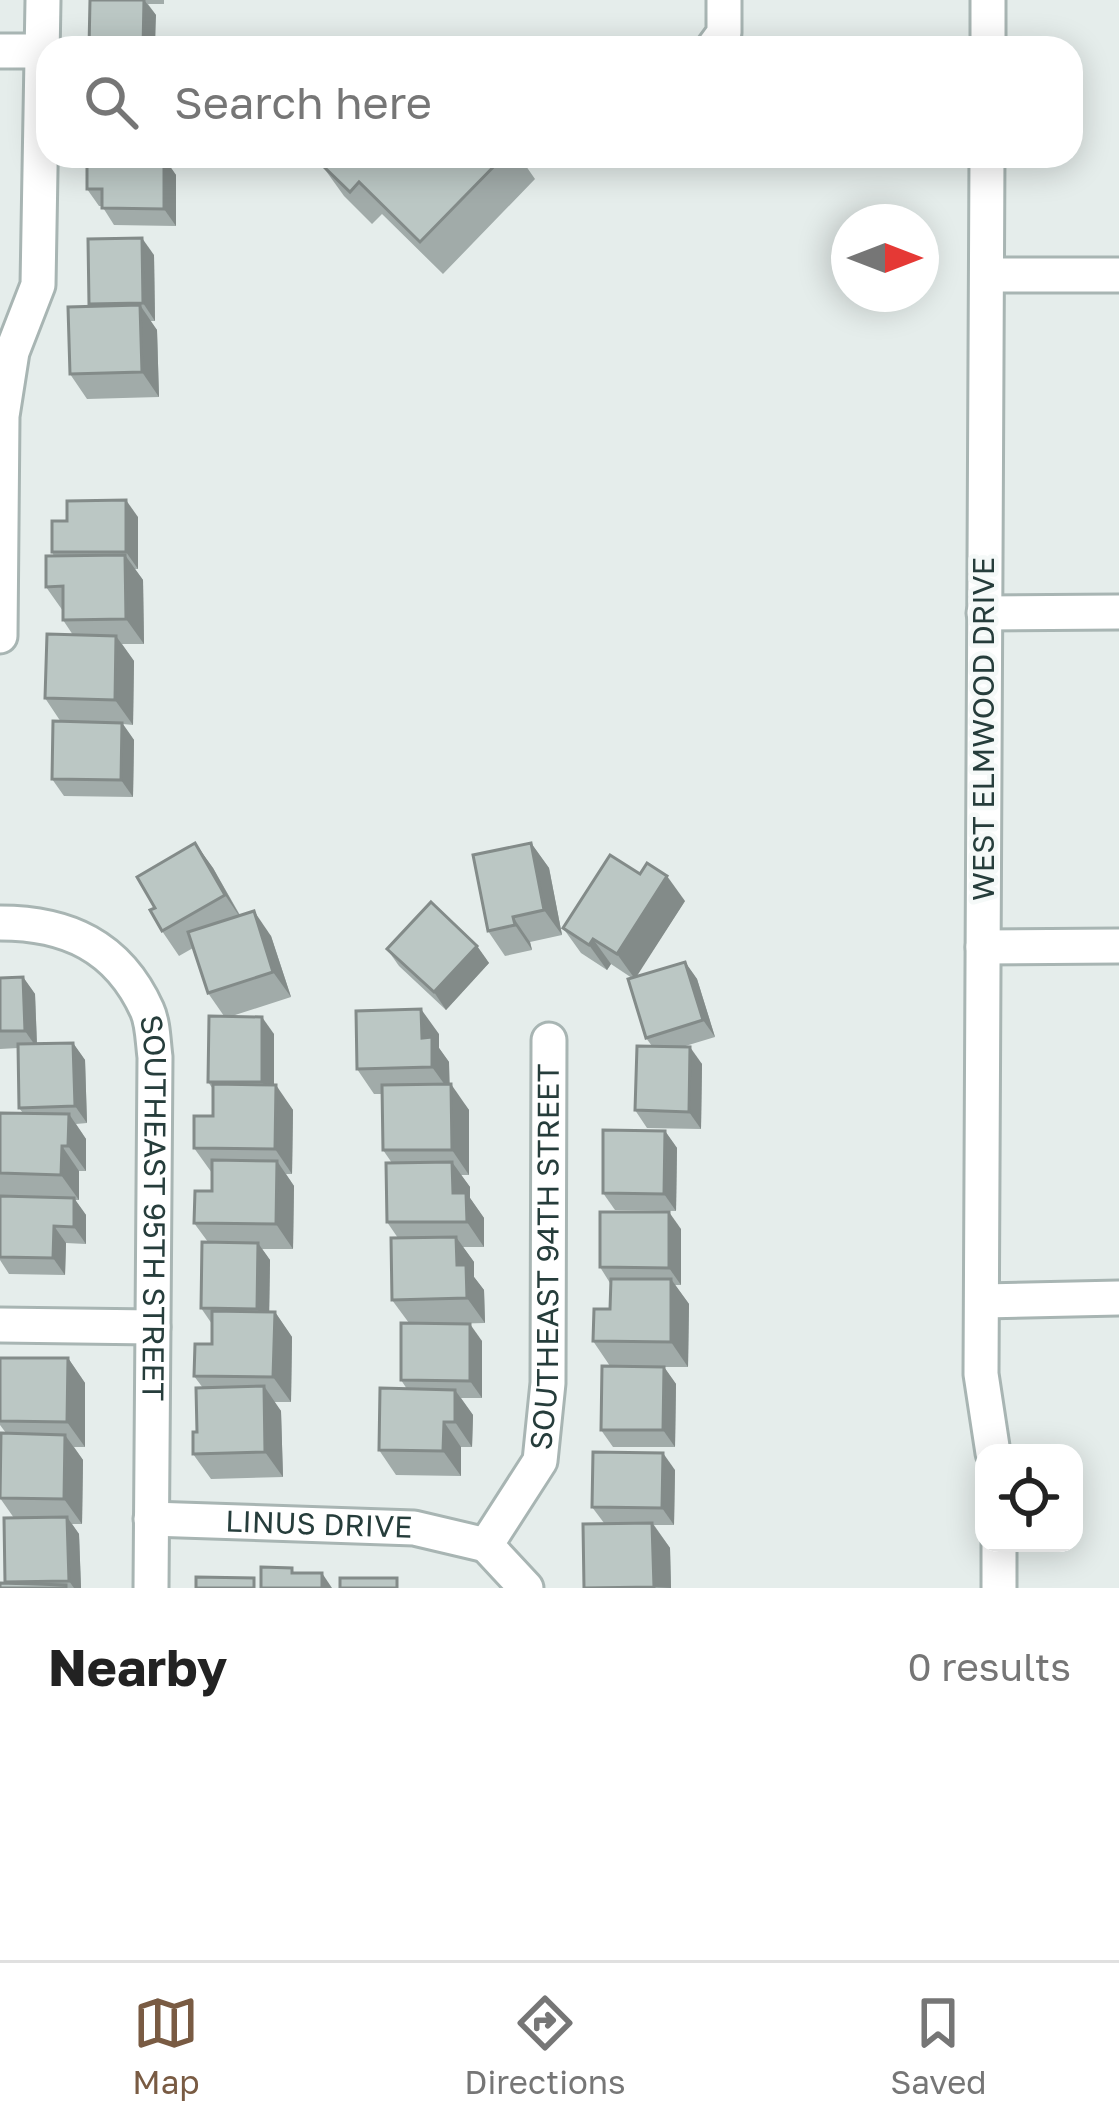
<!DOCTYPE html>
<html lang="en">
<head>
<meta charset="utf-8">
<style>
  body { margin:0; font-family:"Golos Text",sans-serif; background:#f2f2f2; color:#222 }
  .controls { position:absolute; right:36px; bottom:36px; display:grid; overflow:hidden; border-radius:24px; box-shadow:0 6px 30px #0003 }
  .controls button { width:108px; height:108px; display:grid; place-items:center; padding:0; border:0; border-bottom:3px solid #e0e0e0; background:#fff; color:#222; font:60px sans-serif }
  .compass { position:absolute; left:831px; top:204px; width:108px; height:108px; border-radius:50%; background:#fff; box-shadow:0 6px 30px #0003; rotate:90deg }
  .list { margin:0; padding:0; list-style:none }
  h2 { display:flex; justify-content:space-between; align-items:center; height:156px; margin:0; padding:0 48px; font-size:51px }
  h2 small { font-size:39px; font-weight:400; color:#767676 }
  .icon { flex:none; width:66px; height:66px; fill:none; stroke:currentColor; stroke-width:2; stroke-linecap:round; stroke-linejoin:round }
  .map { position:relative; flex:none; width:1119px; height:1588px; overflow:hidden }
  .search { position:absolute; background:#fff; box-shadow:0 6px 30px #0003; left:36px; right:36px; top:36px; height:132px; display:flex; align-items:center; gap:30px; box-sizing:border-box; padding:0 42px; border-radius:36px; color:#767676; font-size:45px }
  .sheet { height:372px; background:#fff }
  nav { display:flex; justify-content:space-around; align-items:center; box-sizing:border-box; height:168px; border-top:3px solid #e0e0e0; background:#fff; font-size:33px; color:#767676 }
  nav a { display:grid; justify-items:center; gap:6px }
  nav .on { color:#795b43 }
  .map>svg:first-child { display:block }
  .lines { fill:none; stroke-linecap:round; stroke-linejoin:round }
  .minor-casing { stroke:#a8b5b3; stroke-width:39 }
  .minor { stroke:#fff; stroke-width:33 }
  .wall { fill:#a1aba9 }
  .shaded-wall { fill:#838b89 }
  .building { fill:#bbc7c4; stroke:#838b89; stroke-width:3 }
  .labels { text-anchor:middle; stroke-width:9; stroke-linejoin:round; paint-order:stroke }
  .street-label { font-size:30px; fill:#263d3b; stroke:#f5f9f8 }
</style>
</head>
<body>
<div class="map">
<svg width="1119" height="1588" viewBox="0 0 1119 1588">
  <rect width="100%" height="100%" fill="#e5edeb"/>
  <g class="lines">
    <g class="minor-casing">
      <g id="minor">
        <path d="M713,48L724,33V0"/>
        <path d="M988,48V0"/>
        <path d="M0,51H43"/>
        <path d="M987,156L981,1374L993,1453"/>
        <path d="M987,275H1119"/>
        <path d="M984,613L1119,612"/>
        <path d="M0,636L2,416L12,352L38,285L43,0"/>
        <path id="s1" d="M0,923C67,923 118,946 147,1010C153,1023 153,1042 155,1057L151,1588"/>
        <path d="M983,947L1119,946"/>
        <path d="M983,1301L1119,1298"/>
        <path d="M0,1325L153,1327"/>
        <path id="s2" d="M151,1519L414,1528L486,1545"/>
        <path id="s3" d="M526,1588L486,1545L540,1461L548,1383L549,1040"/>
        <path d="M999,1588V1543"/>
      </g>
    </g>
    <use href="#minor" class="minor"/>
  </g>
  <g class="wall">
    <path d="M90,0H164V4H148L156,15Z"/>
    <path d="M101,156H167V158H164L176,175V226L114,225L102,206H99L87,189Z"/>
    <path d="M329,156H519L535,179L443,274L382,214L372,224L344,196L321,164Z"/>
    <path d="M154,255L155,321H150L157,330L159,397L87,399L70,374L91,307L89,304Z"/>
    <path d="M138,517V569H135L143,580L144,644H122L134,661L133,725L123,724L134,740L133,797L64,796L52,779L61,722L45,698L73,635L63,620V611L46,587L54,556L52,552Z"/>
    <path d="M195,843L213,868L240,915L271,936L291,997L232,1016L274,1034V1085L293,1110L292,1174H286L294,1186L293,1249H262L270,1260L269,1312H275L292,1337L291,1402H274L281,1411L283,1477L211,1479L193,1454L203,1388L194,1376L212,1344V1324L201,1308L208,1242L194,1223L212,1191V1173L194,1148L213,1116V1089L208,1082L224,1016L208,993L193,948L179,956L162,931L155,908Z"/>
    <path d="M531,843L549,868L562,935L530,942L532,950L505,956L488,931Z"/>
    <path d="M685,901L636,976L685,962L697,979L715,1037L682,1047L702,1064L701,1129L647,1128L635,1110L652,1046L646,1038L632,978L611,964L607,970L581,953L563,928Z"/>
    <path d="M477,946L489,963L446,1010L399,966L387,949Z"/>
    <path d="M23,977L35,994L37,1043H73L85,1060L87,1123L76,1124L86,1139V1171H79V1200H75L86,1215V1244L66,1243L65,1275L9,1274L0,1260V1113H23L19,1108L18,1048L0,1049V978Z"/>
    <path d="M439,1034V1048L449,1062V1085L469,1110V1175H461L470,1187V1198L484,1218V1247H463L474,1262V1277L484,1290L485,1323L447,1324L482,1341V1398H461L473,1415L472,1447H461V1476L396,1475L379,1450L407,1389L401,1380L409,1323L392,1300L398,1238L387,1222L392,1163L383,1150L382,1094H374L357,1069Z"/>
    <path d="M665,1131L677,1148L676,1211L615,1210L603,1193Z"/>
    <path d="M681,1229V1285H675L689,1304L688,1367H664L676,1384L675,1447H613L601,1430L610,1366L593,1341L610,1309V1283L600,1267Z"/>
    <path d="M0,1358H68L85,1383V1447H74L83,1460L82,1524H72L79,1534L81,1588H0L6,1584L14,1518L0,1498L6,1433L0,1425Z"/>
    <path d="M675,1470L674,1525H654L670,1548L671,1588H584L604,1523L592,1507Z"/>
  </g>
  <g class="shaded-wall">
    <path d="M144,0L156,15L155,48H143Z"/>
    <path d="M164,158L176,175V226L164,209Z"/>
    <path d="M142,238L154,255L155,321L143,303Z"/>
    <path d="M140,305L157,330L159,397L142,372Z"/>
    <path d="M126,500L138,517V569L126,552Z"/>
    <path d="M125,555L143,580L144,644L126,619Z"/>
    <path d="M116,636L134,661L133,725L115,700Z"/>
    <path d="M122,723L134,740L133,797L121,780Z"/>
    <path d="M195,843L213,868L242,920L225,895Z"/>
    <path d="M531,843L549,868L562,935L544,910Z"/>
    <path d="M667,876L685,901L635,979L617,954Z"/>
    <path d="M254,911L271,936L291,997L273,972Z"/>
    <path d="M513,917L530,942L532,950L515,925Z"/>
    <path d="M593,939L611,964L607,970L589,945Z"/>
    <path d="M477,946L489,963L446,1010L434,992Z"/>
    <path d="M685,962L697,979L715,1037L703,1020Z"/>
    <path d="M23,977L35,994L37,1048L25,1031Z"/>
    <path d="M421,1009L439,1034V1048L449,1062L450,1092L432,1067L422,1038Z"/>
    <path d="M262,1017L274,1034V1099L262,1082Z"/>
    <path d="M73,1043L85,1060L87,1123L75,1106Z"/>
    <path d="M690,1047L702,1064L701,1129L689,1112Z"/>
    <path d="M451,1084L469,1110V1175L452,1150Z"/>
    <path d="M276,1085L293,1110L292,1174L275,1149Z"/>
    <path d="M69,1114L86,1139V1171L68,1146Z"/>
    <path d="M665,1131L677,1148L676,1211L664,1194Z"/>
    <path d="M62,1146L79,1171V1200L61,1175Z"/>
    <path d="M277,1161L294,1186L293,1249L276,1224Z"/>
    <path d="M452,1162L470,1187V1198L484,1218V1247L467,1222L453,1193Z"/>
    <path d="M74,1198L86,1215V1244L74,1227Z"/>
    <path d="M669,1212L681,1229V1285L669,1268Z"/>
    <path d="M54,1226L66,1243L65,1275L53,1258Z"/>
    <path d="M456,1237L474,1262V1277L484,1290L485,1323L467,1298L457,1265Z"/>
    <path d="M258,1243L270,1260L269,1326L257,1309Z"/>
    <path d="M671,1279L689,1304L688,1367L671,1342Z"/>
    <path d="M275,1312L292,1337L291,1402L273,1377Z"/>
    <path d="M470,1324L482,1341V1398L470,1381Z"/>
    <path d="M68,1358L85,1383V1447L67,1422Z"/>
    <path d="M664,1367L676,1384L675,1447L663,1430Z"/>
    <path d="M264,1386L281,1411L283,1477L265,1452Z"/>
    <path d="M455,1390L473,1415L472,1447L455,1422Z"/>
    <path d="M444,1422L461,1447V1476L443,1451Z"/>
    <path d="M65,1435L83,1460L82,1524L64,1499Z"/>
    <path d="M663,1453L675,1470L674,1525L662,1508Z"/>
    <path d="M67,1517L79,1534L81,1588H74L69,1581Z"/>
    <path d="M652,1523L670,1548L671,1588L654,1587Z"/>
    <path d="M322,1573L332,1588H322Z"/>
  </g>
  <g class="building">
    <path d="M90,0H144L143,48H89Z"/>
    <path d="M329,156H504L420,242L359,182L350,192L321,164Z"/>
    <path d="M87,157L164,158V209L102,208V189H87Z"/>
    <path d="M142,238L143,303L89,304L88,239Z"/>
    <path d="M140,305L142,372L70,374L68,307Z"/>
    <path d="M126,500V552H52V521H67V501Z"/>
    <path d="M125,555L126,619L63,620V586L46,587V556Z"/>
    <path d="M47,634L116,636L115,700L45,698Z"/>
    <path d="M53,721L122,723L121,780L52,779Z"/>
    <path d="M195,843L225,895L162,931L150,910L155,908L137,877Z"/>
    <path d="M531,843L544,910L513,917L515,925L488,931L473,855Z"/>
    <path d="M610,855L640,874L647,863L667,876L617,954L593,939L589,945L563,928Z"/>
    <path d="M431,902L477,946L434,992L387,949Z"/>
    <path d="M254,911L273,972L208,993L188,932Z"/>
    <path d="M685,962L703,1020L646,1038L628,979Z"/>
    <path d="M23,977L25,1031H0V978Z"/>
    <path d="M421,1009L422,1038L432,1037V1067L357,1069L356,1011Z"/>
    <path d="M209,1016L262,1017V1082H208Z"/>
    <path d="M73,1043L75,1106L19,1108L18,1044Z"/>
    <path d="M637,1046L690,1047L689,1112L635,1110Z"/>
    <path d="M213,1084L276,1085L275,1149L194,1148V1116H213Z"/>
    <path d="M451,1084L452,1150H383L382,1085Z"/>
    <path d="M0,1113L69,1114L68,1146H62L61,1175L0,1173Z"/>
    <path d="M603,1130L665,1131L664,1194L603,1193Z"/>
    <path d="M212,1160L277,1161L276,1224L194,1223L195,1191H212Z"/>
    <path d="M452,1162L453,1193H466L467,1222H387L386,1163Z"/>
    <path d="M0,1196L74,1198V1227L54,1226L53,1258L0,1257Z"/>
    <path d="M600,1212H669V1268L600,1267Z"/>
    <path d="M456,1237L457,1265H466L467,1298L392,1300L391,1238Z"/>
    <path d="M202,1242L258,1243L257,1309L201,1308Z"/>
    <path d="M611,1279H671V1342L593,1341L594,1309H610Z"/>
    <path d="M212,1311L275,1312L273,1377L194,1376L195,1344H212Z"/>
    <path d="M401,1323L470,1324V1381L401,1380Z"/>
    <path d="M0,1358H68L67,1422L0,1421Z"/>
    <path d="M602,1366L664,1367L663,1430H601Z"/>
    <path d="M264,1386L265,1452L193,1454V1432H197L196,1388Z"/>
    <path d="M380,1388L455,1390V1422H444L443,1451L379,1450Z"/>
    <path d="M1,1433L65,1435L64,1499L0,1498Z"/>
    <path d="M593,1452L663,1453L662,1508L592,1507Z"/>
    <path d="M67,1517L69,1581L5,1582L4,1518Z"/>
    <path d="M652,1523L654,1587L584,1588L583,1524Z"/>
    <path d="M261,1567L292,1568V1573H322V1588H261Z"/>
    <path d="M196,1577L254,1578V1588H196Z"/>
    <rect x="340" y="1578" width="57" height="10"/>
    <path d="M0,1583L66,1585V1588H0Z"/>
  </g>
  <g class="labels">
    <g class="street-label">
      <text transform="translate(984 729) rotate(-90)" y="10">WEST ELMWOOD DRIVE</text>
      <text dy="10" stroke="none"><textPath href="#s1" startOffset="381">SOUTHEAST 95TH STREET</textPath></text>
      <text dy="10" stroke="none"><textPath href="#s3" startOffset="363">SOUTHEAST 94TH STREET</textPath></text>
      <text dy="10" stroke="none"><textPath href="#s2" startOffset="168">LINUS DRIVE</textPath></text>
    </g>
  </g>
</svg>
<div class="controls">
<button><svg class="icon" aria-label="locate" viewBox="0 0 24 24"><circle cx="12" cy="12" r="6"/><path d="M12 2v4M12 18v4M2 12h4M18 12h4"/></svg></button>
</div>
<svg class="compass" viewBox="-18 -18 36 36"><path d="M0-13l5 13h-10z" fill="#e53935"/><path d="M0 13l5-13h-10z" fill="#767676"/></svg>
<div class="search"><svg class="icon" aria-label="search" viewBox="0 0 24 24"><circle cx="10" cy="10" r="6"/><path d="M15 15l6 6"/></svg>Search here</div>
</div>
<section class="sheet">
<h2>Nearby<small>0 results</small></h2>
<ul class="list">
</ul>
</section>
<nav>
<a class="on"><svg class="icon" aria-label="map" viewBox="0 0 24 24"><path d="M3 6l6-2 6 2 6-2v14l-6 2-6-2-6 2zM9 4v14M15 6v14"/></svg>Map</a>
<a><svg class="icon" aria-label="directions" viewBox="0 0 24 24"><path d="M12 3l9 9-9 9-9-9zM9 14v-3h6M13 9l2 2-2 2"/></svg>Directions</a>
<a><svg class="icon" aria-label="saved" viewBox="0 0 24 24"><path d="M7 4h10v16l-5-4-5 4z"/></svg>Saved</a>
</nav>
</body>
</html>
